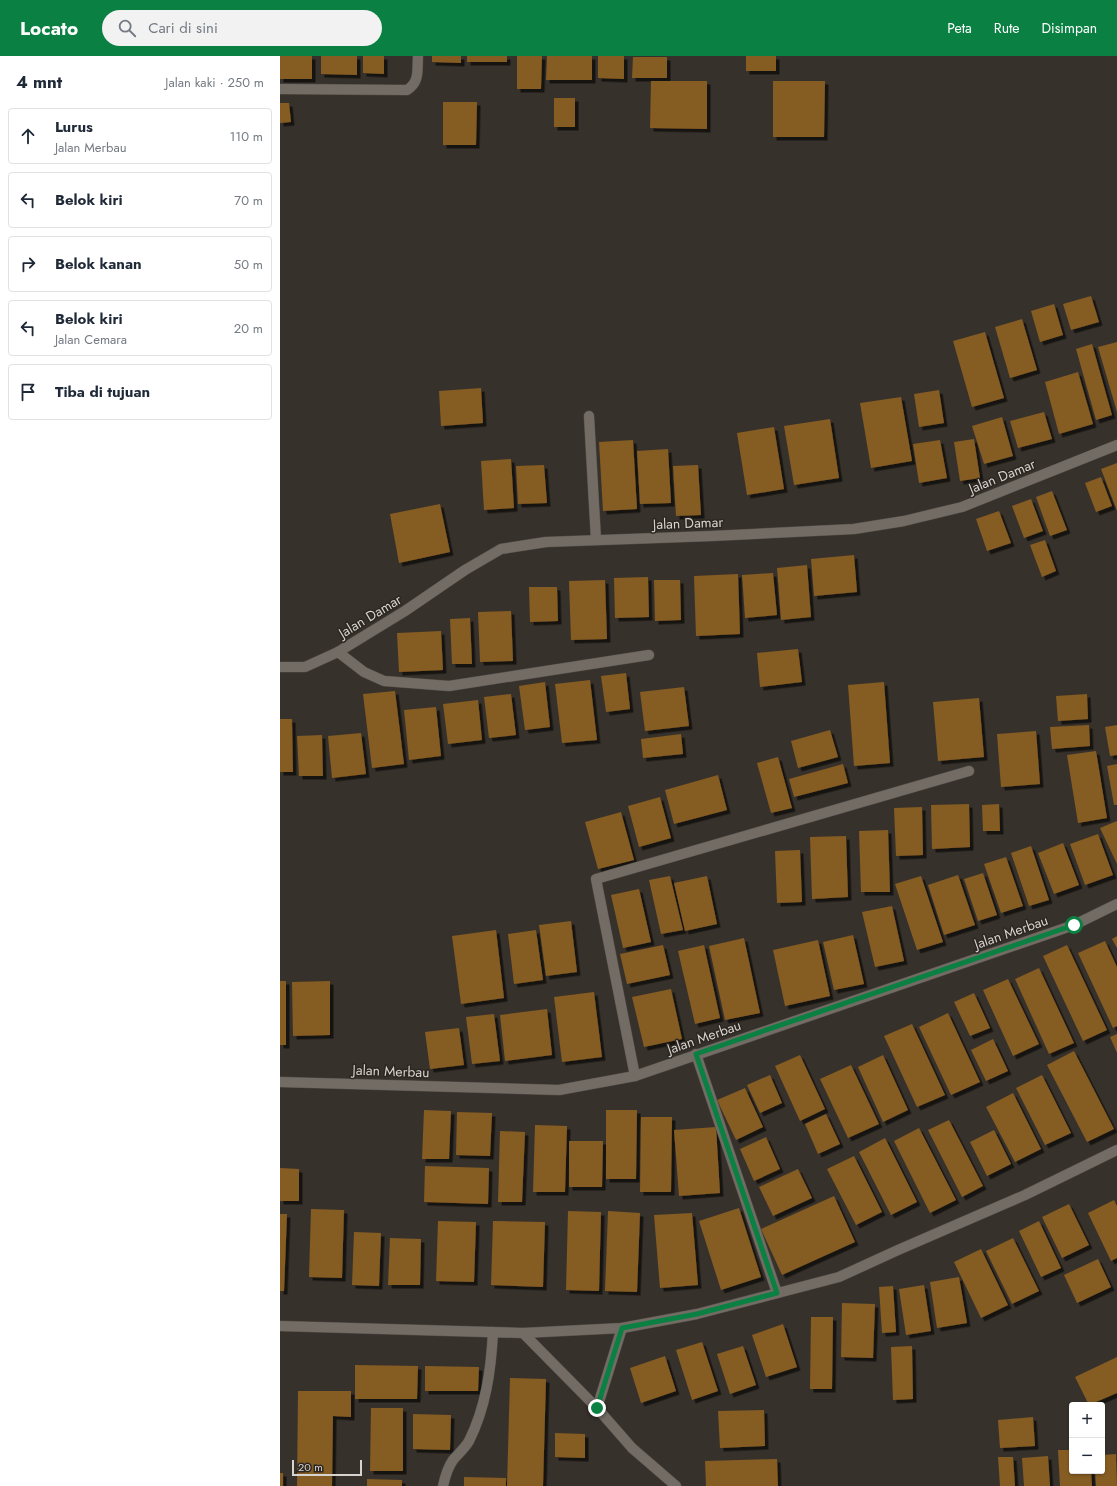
<!DOCTYPE html>
<html lang="id">
<head>
<meta charset="utf-8">
<style>
  body { margin:0; font-family:Jost,sans-serif; background:#f2f2f3; color:#1f2937 }
  .controls { position:absolute; right:12px; bottom:12px; display:grid; overflow:hidden; border-radius:4px; box-shadow:0 1px 3px #0004 }
  .controls button { width:36px; height:36px; display:grid; place-items:center; padding:0; border:0; border-bottom:1px solid #e0e1e3; background:#fff; color:#1f2937; font:20px sans-serif }
  .scale { position:absolute; left:12px; bottom:10px; width:70px; box-sizing:border-box; padding-left:4px; border:2px solid #d7d3cf; border-top:0; font-size:11px; line-height:14px; white-space:nowrap; color:#d7d3cf; -webkit-text-stroke:3px #2c2721; paint-order:stroke }
  .stop { position:absolute; width:12px; height:12px; margin:-9px; border:3px solid #0b8043; border-radius:50%; background:#fff }
  .stop.end { background:#0b8043; border-color:#fff; box-shadow:0 1px 4px #0008 }
  .list { margin:0; padding:0; list-style:none }
  h2 { display:flex; justify-content:space-between; align-items:center; height:52px; margin:0; padding:0 16px; font-size:17px }
  h2 small { font-size:13px; font-weight:400; color:#747a83 }
  .list li { display:grid; grid-template-columns:26px 1fr auto; gap:12px; align-items:center; box-sizing:border-box; height:56px; margin:0 8px 8px; padding:0 8px; border:1px solid #e0e1e3; border-radius:4px }
  .list b { display:block; font-size:15px; white-space:nowrap }
  .list p { margin:0; font-size:13px; white-space:nowrap; color:#747a83 }
  .list em { font-size:13px; font-style:normal; color:#747a83 }
  .icon { flex:none; width:22px; height:22px; fill:none; stroke:currentColor; stroke-width:2; stroke-linecap:round; stroke-linejoin:round }
  .map { position:relative; flex:none; width:837px; height:1430px; overflow:hidden }
  header { display:flex; align-items:center; gap:24px; box-sizing:border-box; height:56px; padding:0 20px; background:#0b8043; color:#fff }
  header strong { font-size:19px }
  nav { display:flex; gap:22px; margin-inline-start:auto; font-size:14px }
  .search { width:280px; height:36px; background:#f2f2f3; display:flex; align-items:center; gap:10px; box-sizing:border-box; padding:0 14px; border-radius:22px; color:#747a83; font-size:15px }
  main { display:flex }
  aside { flex:1; background:#fff }
  .map>svg:first-child { display:block }
  .building { fill:#855b23; filter:url(#shadow) }
  .lines { fill:none; stroke-linecap:round; stroke-linejoin:round }
  .lane-casing { stroke:#524d48; stroke-width:11 }
  .street-casing { stroke:#524d48; stroke-width:11 }
  .secondary-casing { stroke:#524d48; stroke-width:11 }
  .lane { stroke:#736c65; stroke-width:10 }
  .street { stroke:#736c65; stroke-width:10 }
  .secondary { stroke:#736c65; stroke-width:10 }
  .route { stroke:#0b8043; stroke-width:5 }
  .labels { text-anchor:middle; stroke-width:3; stroke-linejoin:round; paint-order:stroke }
  .street-label { font-size:14px; fill:#d7d3cf; stroke:#2c2721 }
</style>
</head>
<body>
<header>
<strong>Locato</strong>
<div class="search"><svg class="icon" aria-label="search" viewBox="0 0 24 24"><circle cx="10" cy="10" r="6"/><path d="M15 15l6 6"/></svg>Cari di sini</div>
<nav><a>Peta</a><a>Rute</a><a>Disimpan</a></nav>
</header>
<main>
<aside>
<h2>4 mnt<small>Jalan kaki · 250 m</small></h2>
<ul class="list">
<li><svg class="icon" aria-label="ahead" viewBox="0 0 24 24"><path d="M12 20V5M6 11l6-6 6 6"/></svg><div><b>Lurus</b><p>Jalan Merbau</p></div><em>110 m</em></li>
<li><svg class="icon" aria-label="left" viewBox="0 0 24 24"><path d="M17 20v-9H6M10 6l-5 5 5 5"/></svg><div><b>Belok kiri</b></div><em>70 m</em></li>
<li><svg class="icon" aria-label="right" viewBox="0 0 24 24"><path d="M7 20v-9h11M14 6l5 5-5 5"/></svg><div><b>Belok kanan</b></div><em>50 m</em></li>
<li><svg class="icon" aria-label="left" viewBox="0 0 24 24"><path d="M17 20v-9H6M10 6l-5 5 5 5"/></svg><div><b>Belok kiri</b><p>Jalan Cemara</p></div><em>20 m</em></li>
<li><svg class="icon" aria-label="arrive" viewBox="0 0 24 24"><path d="M6 21V4h12l-3 4 3 4H6"/></svg><div><b>Tiba di tujuan</b></div></li>
</ul>
</aside>
<div class="map">
<svg width="837" height="1430" viewBox="0 0 837 1430">
  <defs>
    <filter id="shadow"><feDropShadow dx="3.5" dy="3.5" stdDeviation="0" flood-color="#0009"/></filter>
  </defs>
  <rect width="100%" height="100%" fill="#37312b"/>
  <g class="building">
    <rect x="0" y="0" width="32" height="23"/>
    <path d="M41,0H77V19L41,18Z"/>
    <path d="M83,0H104V18L83,17Z"/>
    <path d="M152,0H181V7L152,6Z"/>
    <rect x="187" y="0" width="40" height="6"/>
    <path d="M237,0H262L261,33H237Z"/>
    <path d="M267,0H312V24H266Z"/>
    <path d="M318,0H344V23L318,22Z"/>
    <rect x="466" y="0" width="30" height="15"/>
    <path d="M353,1H387V22H352Z"/>
    <path d="M371,25H427V73L370,72Z"/>
    <path d="M493,25H545L544,81H493Z"/>
    <rect x="274" y="42" width="21" height="29"/>
    <path d="M163,46H197L196,89H163Z"/>
    <path d="M0,47H9L11,66L0,67Z"/>
    <path d="M811,240L819,266L791,274L783,248Z"/>
    <path d="M774,248L783,279L760,286L751,255Z"/>
    <path d="M742,263L757,314L730,322L715,271Z"/>
    <path d="M705,276L724,342L692,351L673,285Z"/>
    <path d="M837,286V356L818,291Z"/>
    <path d="M812,288L832,359L816,364L796,293Z"/>
    <path d="M798,316L813,368L779,378L765,326Z"/>
    <path d="M201,332L203,367L161,370L159,335Z"/>
    <path d="M659,334L664,367L639,371L634,338Z"/>
    <path d="M621,341L632,405L591,412L580,347Z"/>
    <path d="M764,356L772,383L738,392L730,365Z"/>
    <path d="M722,361L733,400L704,408L692,370Z"/>
    <path d="M550,363L559,422L514,429L504,370Z"/>
    <path d="M494,371L504,433L467,439L457,377Z"/>
    <path d="M694,383L700,422L680,425L674,386Z"/>
    <path d="M353,384L357,453L323,455L319,386Z"/>
    <path d="M660,384L667,422L639,427L633,388Z"/>
    <path d="M388,393L391,447L360,448L357,395Z"/>
    <path d="M231,403L234,452L204,454L201,405Z"/>
    <path d="M837,407V455L821,413Z"/>
    <path d="M264,409L267,447L238,448L236,410Z"/>
    <path d="M418,409L421,459L396,460L393,410Z"/>
    <path d="M821,421L832,450L816,456L805,427Z"/>
    <path d="M772,435L787,474L770,480L756,441Z"/>
    <path d="M751,443L763,475L744,482L732,450Z"/>
    <path d="M160,448L170,496L119,507L110,458Z"/>
    <path d="M719,455L731,487L707,495L696,463Z"/>
    <path d="M765,484L776,515L762,521L750,489Z"/>
    <path d="M574,499L577,536L534,540L531,503Z"/>
    <path d="M527,509L531,561L501,564L497,512Z"/>
    <path d="M493,517L497,559L465,562L462,519Z"/>
    <path d="M458,518L460,578L416,580L414,520Z"/>
    <path d="M368,521L369,561L335,562L334,522Z"/>
    <path d="M325,524L327,583L291,584L289,525Z"/>
    <path d="M374,524H400L401,564L375,565Z"/>
    <path d="M249,531H277L278,565L250,566Z"/>
    <path d="M231,555L233,605L200,606L198,556Z"/>
    <path d="M190,562L192,608H172L170,563Z"/>
    <path d="M161,575L163,614L119,616L117,577Z"/>
    <path d="M518,593L522,626L480,631L477,597Z"/>
    <path d="M346,617L350,653L326,656L321,620Z"/>
    <path d="M310,624L317,684L282,687L275,628Z"/>
    <path d="M265,626L270,671L245,674L239,630Z"/>
    <path d="M604,626L610,707L574,710L568,629Z"/>
    <path d="M404,631L409,670L365,675L360,636Z"/>
    <path d="M115,635L124,708L92,712L83,638Z"/>
    <path d="M231,638L236,679L209,682L204,641Z"/>
    <path d="M807,638L808,663L778,665L776,640Z"/>
    <path d="M699,642L704,701L658,705L653,646Z"/>
    <path d="M198,644L202,684L168,688L163,648Z"/>
    <path d="M156,651L161,700L129,704L124,654Z"/>
    <path d="M0,663H12L13,716H0Z"/>
    <path d="M809,669L810,690L772,693L770,671Z"/>
    <path d="M837,669V699L830,700L825,671Z"/>
    <path d="M550,674L558,701L518,712L511,685Z"/>
    <path d="M756,675L760,728L721,731L717,678Z"/>
    <path d="M81,677L86,718L52,722L48,680Z"/>
    <path d="M401,678L403,698L363,702L361,683Z"/>
    <path d="M42,679L43,720H19L17,680Z"/>
    <path d="M816,695L827,762L798,767L787,699Z"/>
    <path d="M498,701L512,752L491,757L477,707Z"/>
    <path d="M563,708L568,727L514,741L509,723Z"/>
    <path d="M837,708V749H834L827,710Z"/>
    <path d="M438,719L447,754L394,768L385,734Z"/>
    <path d="M380,741L391,782L359,791L348,750Z"/>
    <path d="M689,748L690,791L652,793L651,749Z"/>
    <path d="M719,748L720,775H703L702,749Z"/>
    <path d="M642,751L643,799L616,800L614,752Z"/>
    <path d="M341,756L354,804L318,813L305,766Z"/>
    <path d="M837,765V808L820,772Z"/>
    <path d="M608,774L610,836H581L579,775Z"/>
    <path d="M818,778L833,819L805,829L790,788Z"/>
    <path d="M566,780L568,841L532,843L530,781Z"/>
    <path d="M783,787L799,829L774,838L758,797Z"/>
    <path d="M751,790L769,844L749,850L731,797Z"/>
    <path d="M520,794L522,846L497,847L495,795Z"/>
    <path d="M726,801L743,850L721,857L704,808Z"/>
    <path d="M703,817L717,859L698,865L684,823Z"/>
    <path d="M678,819L695,869L664,879L648,829Z"/>
    <path d="M390,820L403,874L381,878L369,824Z"/>
    <path d="M427,820L437,868L405,875L394,827Z"/>
    <path d="M641,820L663,886L637,894L615,828Z"/>
    <path d="M359,833L371,886L343,892L331,839Z"/>
    <path d="M612,850L624,905L595,911L582,856Z"/>
    <path d="M291,865L297,916L266,920L259,869Z"/>
    <path d="M216,874L224,942L181,948L172,880Z"/>
    <path d="M256,874L263,924L234,928L228,878Z"/>
    <path d="M573,879L584,928L554,934L543,886Z"/>
    <path d="M837,880V892L832,883Z"/>
    <path d="M464,882L480,957L445,964L429,890Z"/>
    <path d="M538,884L550,940L505,950L493,894Z"/>
    <path d="M825,885L837,911V970L833,972L798,897Z"/>
    <path d="M383,889L390,919L347,928L340,898Z"/>
    <path d="M424,889L440,962L415,968L398,895Z"/>
    <path d="M787,889L827,974L803,985L763,900Z"/>
    <path d="M759,912L794,987L769,998L735,923Z"/>
    <path d="M728,923L759,988L733,1000L703,934Z"/>
    <rect x="0" y="925" width="6" height="64"/>
    <path d="M50,925V979L13,980L12,926Z"/>
    <path d="M391,933L402,983L364,991L352,941Z"/>
    <path d="M314,936L322,1001L282,1006L274,941Z"/>
    <path d="M694,937L710,972L690,980L674,946Z"/>
    <path d="M267,953L272,999L225,1005L220,959Z"/>
    <path d="M668,957L700,1026L671,1039L639,971Z"/>
    <path d="M214,958L220,1005L192,1008L186,961Z"/>
    <path d="M632,968L665,1039L637,1051L604,980Z"/>
    <path d="M179,972L184,1009L150,1013L145,976Z"/>
    <path d="M837,978V997L830,981Z"/>
    <path d="M713,983L728,1015L706,1025L691,994Z"/>
    <path d="M794,995L834,1073L807,1086L767,1009Z"/>
    <path d="M520,999L545,1053L520,1065L495,1010Z"/>
    <path d="M603,999L628,1054L603,1066L578,1011Z"/>
    <path d="M571,1009L599,1068L568,1082L540,1023Z"/>
    <path d="M490,1019L502,1047L480,1057L467,1029Z"/>
    <path d="M762,1019L791,1077L765,1089L736,1032Z"/>
    <path d="M465,1032L483,1071L456,1084L437,1044Z"/>
    <path d="M733,1037L761,1093L735,1106L706,1051Z"/>
    <path d="M144,1054L171,1055L169,1103H142Z"/>
    <path d="M326,1054H357L356,1123H326Z"/>
    <path d="M177,1056L212,1057L210,1100L176,1099Z"/>
    <path d="M546,1058L560,1088L538,1098L525,1068Z"/>
    <path d="M361,1061H392L391,1136H360Z"/>
    <path d="M669,1064L703,1130L682,1141L648,1074Z"/>
    <path d="M255,1069L287,1070L285,1136H253Z"/>
    <path d="M436,1071L440,1137L399,1140L394,1074Z"/>
    <path d="M639,1072L676,1144L650,1157L614,1085Z"/>
    <path d="M714,1074L731,1108L707,1120L690,1086Z"/>
    <path d="M220,1075L245,1076L242,1146H218Z"/>
    <path d="M486,1081L500,1113L474,1125L460,1093Z"/>
    <path d="M605,1082L637,1146L611,1159L579,1096Z"/>
    <path d="M289,1085H323L322,1131H289Z"/>
    <path d="M574,1100L602,1156L576,1169L547,1113Z"/>
    <path d="M145,1110L209,1112L208,1148L144,1146Z"/>
    <path d="M0,1112L19,1113V1145H0Z"/>
    <path d="M518,1113L532,1142L493,1160L479,1131Z"/>
    <path d="M554,1140L575,1186L502,1219L481,1173Z"/>
    <path d="M834,1144L837,1150V1202L831,1205L808,1157Z"/>
    <path d="M789,1148L809,1189L782,1202L762,1161Z"/>
    <path d="M459,1152L481,1221L441,1234L419,1165Z"/>
    <path d="M31,1153L64,1154L62,1222L29,1221Z"/>
    <path d="M288,1155L321,1156L319,1235L286,1234Z"/>
    <path d="M328,1155L360,1157L357,1236L325,1235Z"/>
    <path d="M412,1157L418,1229L380,1232L374,1159Z"/>
    <path d="M0,1158H7L4,1235H0Z"/>
    <path d="M158,1165L196,1166L194,1226L156,1225Z"/>
    <path d="M213,1165L265,1166L263,1231L211,1229Z"/>
    <path d="M759,1165L781,1212L761,1221L739,1175Z"/>
    <path d="M74,1176L101,1177L99,1230L72,1229Z"/>
    <path d="M110,1182L141,1183L140,1229H108Z"/>
    <path d="M733,1182L759,1235L732,1248L706,1195Z"/>
    <path d="M701,1193L728,1249L701,1262L674,1206Z"/>
    <path d="M818,1203L831,1231L797,1247L784,1219Z"/>
    <path d="M679,1221L687,1267L657,1272L650,1226Z"/>
    <path d="M644,1229L651,1275L626,1279L619,1233Z"/>
    <path d="M613,1230L616,1276L602,1277L599,1231Z"/>
    <path d="M562,1247L595,1248L593,1302L561,1301Z"/>
    <path d="M531,1261H553L552,1333H530Z"/>
    <path d="M503,1268L517,1311L486,1321L472,1279Z"/>
    <path d="M422,1286L438,1335L412,1344L396,1294Z"/>
    <path d="M463,1290L476,1329L450,1338L437,1298Z"/>
    <path d="M632,1290L633,1343L613,1344L611,1291Z"/>
    <path d="M385,1300L396,1335L361,1347L350,1312Z"/>
    <path d="M837,1301V1337L809,1349L795,1321Z"/>
    <path d="M75,1309L138,1310L137,1343H75Z"/>
    <path d="M145,1310L199,1311L198,1335H145Z"/>
    <path d="M230,1322L266,1323L263,1430H227Z"/>
    <path d="M18,1335H71V1361L53,1360L52,1430H17Z"/>
    <path d="M91,1352H123V1415H90Z"/>
    <path d="M484,1354L485,1390L440,1392L438,1355Z"/>
    <path d="M133,1358L171,1359L170,1394L133,1393Z"/>
    <path d="M753,1361L755,1390L720,1392L718,1364Z"/>
    <path d="M275,1377L305,1378V1402L275,1401Z"/>
    <path d="M778,1394H792V1415H811L812,1430H780Z"/>
    <path d="M836,1398L837,1430H816L815,1415H822V1399Z"/>
    <path d="M768,1400L770,1430H744L742,1402Z"/>
    <path d="M718,1401H733L735,1430H720Z"/>
    <path d="M497,1403L498,1430H426L425,1405Z"/>
    <rect x="0" y="1417" width="3" height="13"/>
    <path d="M184,1421L226,1422V1430H184Z"/>
    <path d="M87,1423L122,1424V1430H87Z"/>
  </g>
  <g class="lines">
    <g class="lane-casing">
      <path id="lane" d="M309,360L316,484"/>
    </g>
    <g class="street-casing">
      <g id="street">
        <path d="M0,33L127,34C140,26 137,14 138,0"/>
        <path d="M58,596L84,616L104,625L169,630L369,599"/>
        <path d="M416,998L497,1237"/>
        <path d="M355,1020L316,823L689,715"/>
        <path d="M0,1026L279,1034L355,1020L794,869L837,848"/>
        <path d="M243,1277L317,1352L352,1392L396,1430"/>
        <path d="M317,1352L342,1272"/>
        <path d="M163,1430C165,1421 168,1411 173,1404C178,1398 185,1392 189,1385C206,1351 211,1314 213,1276"/>
      </g>
    </g>
    <g class="secondary-casing">
      <g id="secondary">
        <path d="M0,611H25L58,596L125,555L185,514L221,493L266,486L432,480L574,473L624,465L682,451L837,389"/>
        <path d="M0,1270L243,1277L342,1272L417,1258L559,1221L618,1194L745,1139L837,1094"/>
      </g>
    </g>
    <use href="#lane" class="lane"/>
    <use href="#street" class="street"/>
    <use href="#secondary" class="secondary"/>
  </g>
  <g class="lines">
    <path class="route" d="M317,1352L342,1272L417,1258L497,1237L416,998L794,869"/>
  </g>
  <g class="labels">
    <g class="street-label">
      <text transform="translate(722 420) rotate(-22)" y="5">Jalan Damar</text>
      <text transform="translate(408 467) rotate(-2)" y="5">Jalan Damar</text>
      <text transform="translate(90 560) rotate(-31)" y="5">Jalan Damar</text>
      <text transform="translate(731 876) rotate(-19)" y="5">Jalan Merbau</text>
      <text transform="translate(424 981) rotate(-19)" y="5">Jalan Merbau</text>
      <text transform="translate(111 1015) rotate(2)" y="5">Jalan Merbau</text>
    </g>
  </g>
</svg>
<div class="controls">
<button>+</button>
<button>−</button>
</div>
<div class="scale">20 m</div>
<div class="stop" style="left:794px;top:869px"></div>
<div class="stop end" style="left:317px;top:1352px"></div>
</div>
</main>
</body>
</html>
